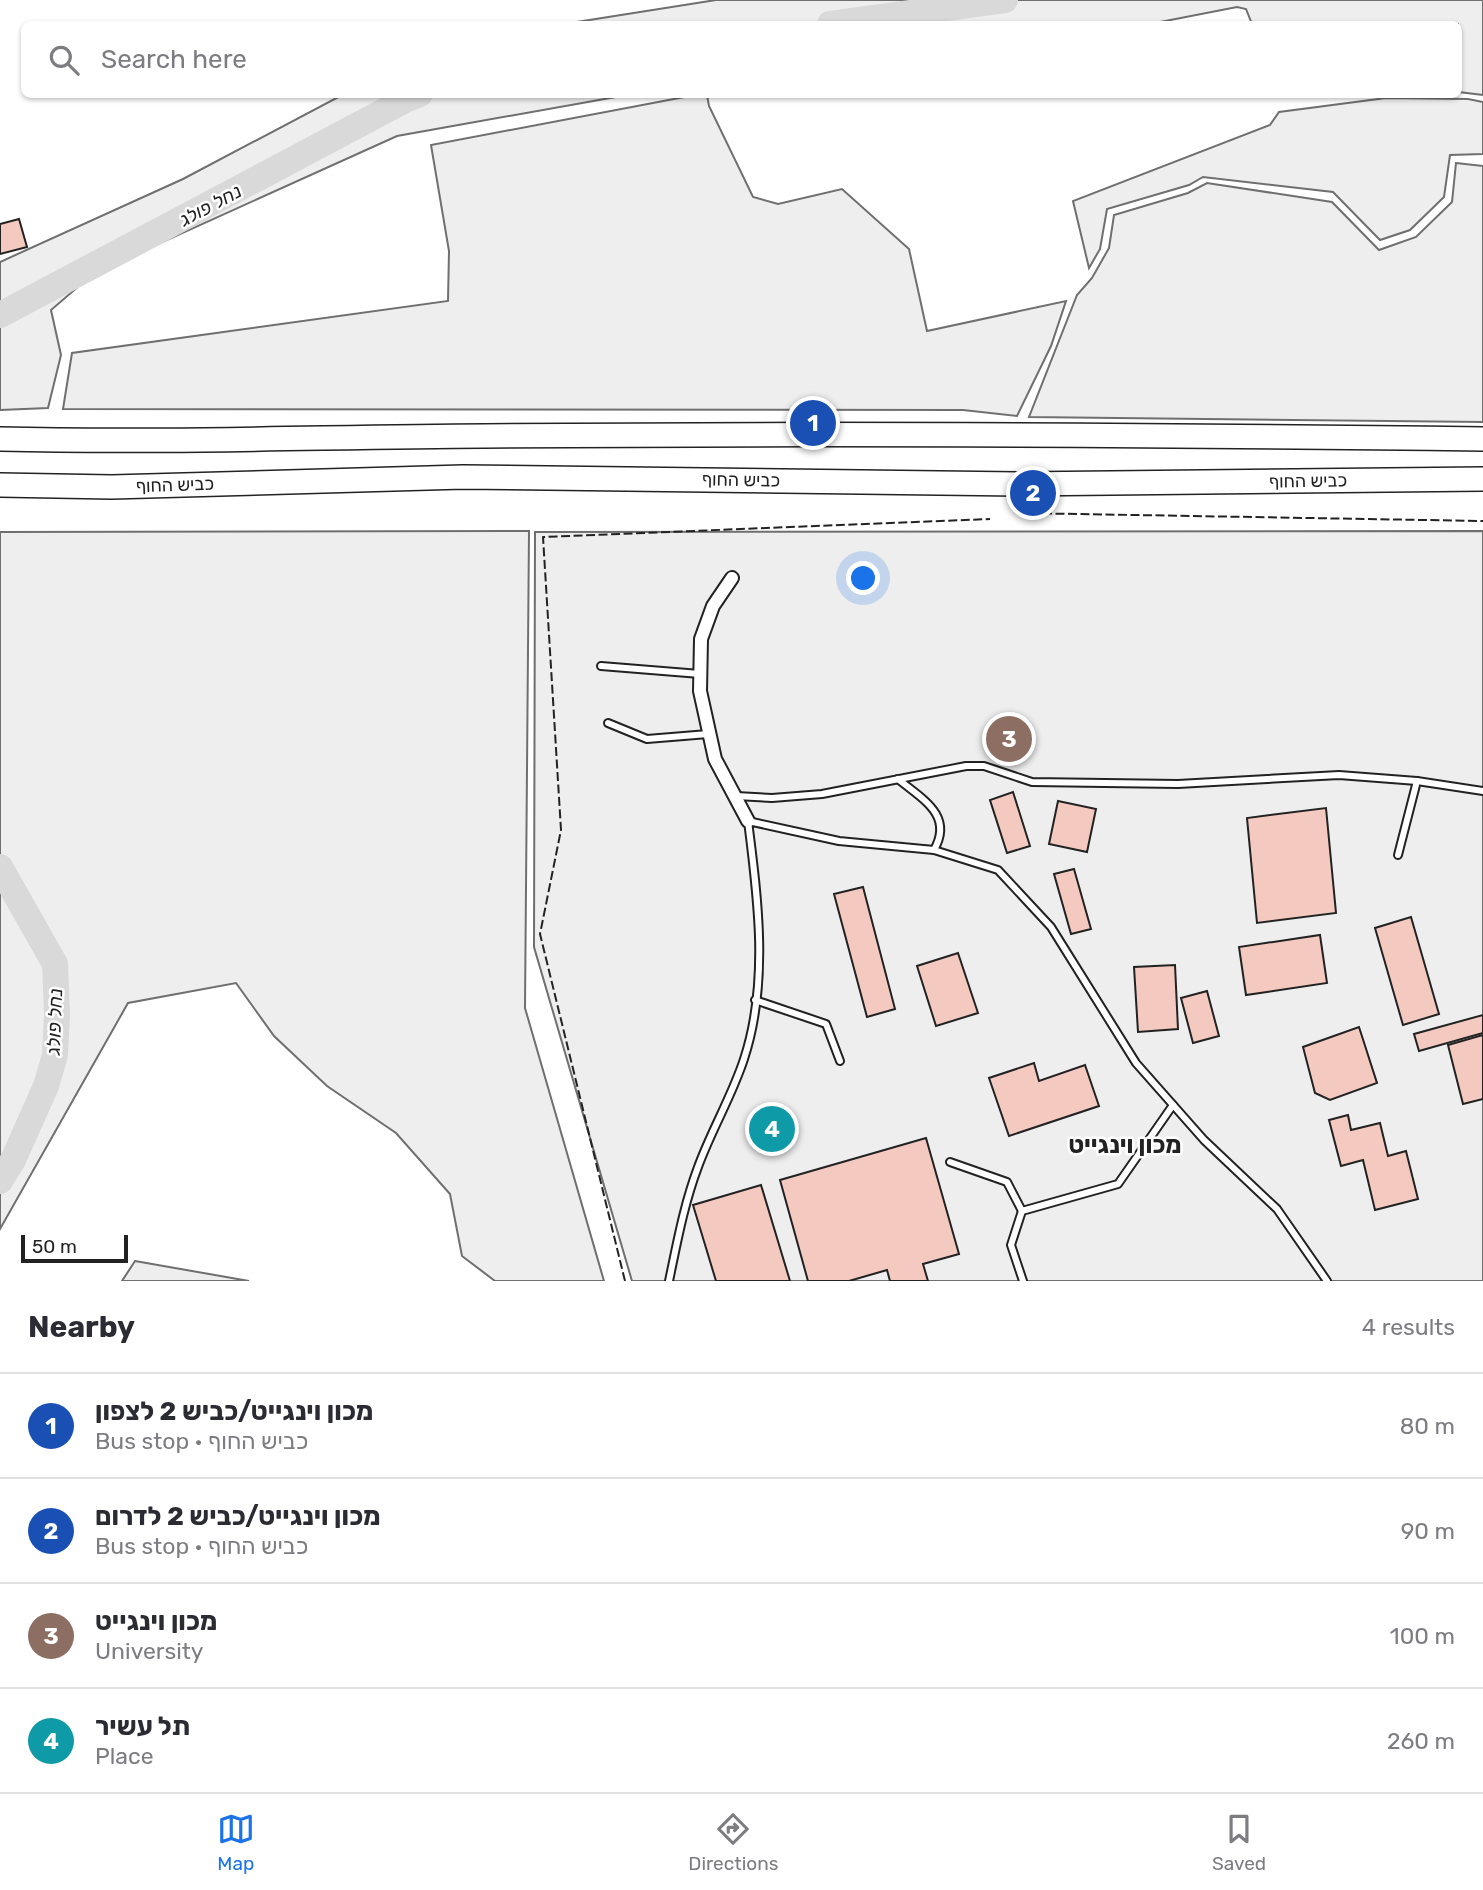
<!DOCTYPE html>
<html lang="en">
<head>
<meta charset="utf-8">
<style>
  body { margin:0; font-family:Rubik,Heebo,sans-serif; background:#f7f7f7; color:#2b2b33 }
  .scale { position:absolute; left:21px; bottom:18px; width:107px; box-sizing:border-box; padding-left:7px; border:4px solid #222; border-top:0; font-size:19px; line-height:24px; white-space:nowrap; color:#222; -webkit-text-stroke:5px #fff; paint-order:stroke }
  .you { position:absolute; left:864px; top:579px; width:24px; height:24px; margin:-18px; border:5px solid #fff; border-radius:50%; background:#1a73e8; box-shadow:0 0 0 10px #1a73e833 }
  .badge { display:grid; place-items:center; width:46px; height:46px; border-radius:50%; background:#1a73e8; color:#fff; font-size:23px; font-weight:700 }
  .pin { position:absolute; translate:-50% -50%; border:4px solid #fff; box-shadow:0 2px 7px #0006 }
  .list { margin:0; padding:0; list-style:none }
  h2 { display:flex; justify-content:space-between; align-items:center; height:91px; margin:0; padding:0 28px; font-size:30px }
  h2 small { font-size:23px; font-weight:400; color:#7c7c81 }
  .list li { display:grid; grid-template-columns:46px 1fr auto; gap:21px; align-items:center; box-sizing:border-box; height:105px; padding:0 28px; border-top:2px solid #e1e1e2 }
  .list b { display:block; font-size:26px; white-space:nowrap }
  .list p { margin:0; font-size:23px; white-space:nowrap; color:#7c7c81 }
  .list em { font-size:23px; font-style:normal; color:#7c7c81 }
  .icon { flex:none; width:38px; height:38px; fill:none; stroke:currentColor; stroke-width:2; stroke-linecap:round; stroke-linejoin:round }
  .map { position:relative; flex:none; width:1483px; height:1281px; overflow:hidden }
  .search { position:absolute; background:#fff; box-shadow:0 2px 5px #0004; left:21px; right:21px; top:21px; height:77px; display:flex; align-items:center; gap:18px; box-sizing:border-box; padding:0 24px; border-radius:10px; color:#7c7c81; font-size:26px }
  .sheet { height:511px; background:#fff }
  nav { display:flex; justify-content:space-around; align-items:center; box-sizing:border-box; height:98px; border-top:2px solid #e1e1e2; background:#fff; font-size:19px; color:#7c7c81 }
  nav a { display:grid; justify-items:center; gap:4px }
  nav .on { color:#1a73e8 }
  .map>svg:first-child { display:block }
  .green { fill:#eee; stroke:#6f6f6f; stroke-width:2 }
  .lines { fill:none; stroke-linecap:round; stroke-linejoin:round }
  .river { stroke:#d9d9d9; stroke-width:26 }
  .building { fill:#f3c9c0; stroke:#222; stroke-width:2 }
  .service-casing { stroke:#222; stroke-width:10 }
  .minor-casing { stroke:#222; stroke-width:16 }
  .motorway-casing { stroke:#222; stroke-width:26 }
  .service { stroke:#fff; stroke-width:6 }
  .minor { stroke:#fff; stroke-width:12 }
  .motorway { stroke:#fff; stroke-width:23 }
  .fence { stroke:#222; stroke-width:2; stroke-dasharray:9 3.5; stroke-linecap:butt }
  .labels { text-anchor:middle; stroke-width:5; stroke-linejoin:round; paint-order:stroke }
  .street-label { font-size:18px; fill:#222; stroke:#fff }
  .water-label { font-size:19px; font-style:italic; fill:#222; stroke:#fff }
  .district-label { font-size:24px; font-weight:bold; fill:#222; stroke:#fff }
</style>
</head>
<body>
<div class="map">
<svg width="1483" height="1281" viewBox="0 0 1483 1281">
  <rect width="100%" height="100%" fill="#fff"/>
  <g class="green">
    <path d="M716,0H1483V95L1459,92L1458,24H1252L1246,9L1237,7L1150,24H564Z"/>
    <path d="M344,94L627,95L397,136L94,273L51,310L61,355L48,408L0,410V262L183,179Z"/>
    <path d="M695,95H707L709,106L753,197L778,204L842,189L909,249L927,331L1066,301L1051,346L1017,416L963,410L63,409L72,353L448,301L449,251L431,145Z"/>
    <path d="M1386,98L1468,99L1483,102V154L1450,155L1444,197L1410,230L1380,240L1333,192L1203,177L1189,185L1107,209L1100,249L1089,268L1073,201L1270,125L1279,112Z"/>
    <path d="M1456,163L1483,166V422L1029,417L1077,295L1092,278L1109,248L1114,215L1188,193L1207,183L1332,202L1379,250L1416,237L1452,202Z"/>
    <path d="M529,531L525,1008L604,1281H495L462,1256L450,1194L396,1133L327,1086L274,1036L236,983L128,1003L0,1229V532Z"/>
    <path d="M1483,531V1281H632L534,947L535,532Z"/>
    <path d="M135,1261L249,1281H122Z"/>
  </g>
  <g class="lines">
    <g class="river">
      <path d="M830,24L1005,0"/>
      <path d="M0,315L407,99L420,94"/>
      <path d="M0,867L55,964L57,1015L55,1055L46,1086L13,1160L0,1181"/>
    </g>
  </g>
  <g class="building">
    <path d="M19,219L27,247L0,254V224Z"/>
    <path d="M1013,792L1030,846L1007,853L990,800Z"/>
    <path d="M1058,801L1096,809L1087,852L1049,844Z"/>
    <path d="M1326,808L1336,913L1257,923L1247,818Z"/>
    <path d="M1074,869L1091,929L1071,934L1054,874Z"/>
    <path d="M863,887L895,1009L867,1017L834,894Z"/>
    <path d="M1411,917L1439,1014L1403,1025L1375,928Z"/>
    <path d="M1320,935L1327,983L1246,995L1239,947Z"/>
    <path d="M958,953L978,1013L936,1026L917,966Z"/>
    <path d="M1175,965L1178,1029L1138,1032L1134,967Z"/>
    <path d="M1207,991L1219,1036L1193,1043L1181,998Z"/>
    <path d="M1483,1015V1033L1419,1051L1414,1034Z"/>
    <path d="M1359,1027L1377,1083L1330,1100L1315,1093L1303,1047Z"/>
    <path d="M1483,1035V1099L1463,1104L1448,1045Z"/>
    <path d="M1034,1063L1039,1081L1085,1065L1099,1106L1009,1136L989,1078Z"/>
    <path d="M1348,1115L1351,1130L1380,1123L1388,1156L1406,1151L1418,1199L1375,1210L1363,1160L1341,1166L1329,1120Z"/>
    <path d="M926,1138L959,1254L923,1264L928,1281H890L887,1270L849,1281H808L780,1180Z"/>
    <path d="M761,1185L790,1281H716L693,1205Z"/>
  </g>
  <g class="lines">
    <g class="service-casing">
      <g id="service">
        <path d="M601,666L700,674"/>
        <path d="M608,723L647,739L708,734"/>
        <path d="M898,779C922,799 954,815 934,850"/>
        <path d="M736,796L772,798L822,794L966,766H984L1032,782L1178,784L1339,775L1417,781L1483,791"/>
        <path d="M1398,855L1417,781"/>
        <path d="M755,1000L826,1024L840,1061"/>
        <path d="M950,1162L1007,1182L1022,1211"/>
        <path d="M669,1281C677,1243 684,1204 698,1167C711,1131 732,1096 744,1059C769,983 758,899 748,821L839,841L934,850L998,870L1051,927L1136,1063L1204,1140L1277,1209L1327,1281"/>
        <path d="M1023,1281L1011,1245L1022,1211L1118,1184L1173,1105"/>
      </g>
    </g>
    <g class="minor-casing">
      <path id="minor" d="M732,578L713,606L701,639L700,691L715,759L748,821"/>
    </g>
    <g class="motorway-casing">
      <g id="motorway">
        <path d="M0,439C162,443 323,437 484,436C817,433 1150,435 1483,439"/>
        <path d="M0,485L112,487L463,477L1019,484L1483,479"/>
      </g>
    </g>
    <use href="#service" class="service"/>
    <use href="#minor" class="minor"/>
    <use href="#motorway" class="motorway"/>
    <g class="fence">
      <path d="M1018,513L1483,521"/>
      <path d="M625,1281L540,934L561,830L543,537L990,519"/>
    </g>
  </g>
  <g class="labels">
    <g class="street-label">
      <text transform="translate(741 480) rotate(1)" y="6">כביש החוף</text>
      <text transform="translate(1308 481) rotate(-1)" y="6">כביש החוף</text>
      <text transform="translate(175 485) rotate(-2)" y="6">כביש החוף</text>
    </g>
    <g class="water-label">
      <text transform="translate(210 205) rotate(-28)" y="7">נחל פולג</text>
      <text transform="translate(54 1022) rotate(-88)" y="7">נחל פולג</text>
    </g>
    <g class="district-label">
      <text x="1125" y="1153">מכון וינגייט</text>
    </g>
  </g>
</svg>
<div class="scale">50 m</div>
<div class="you"></div>
<div class="pin badge" style="left:813px;top:423px;background:#1a4fb4">1</div>
<div class="pin badge" style="left:1033px;top:493px;background:#1a4fb4">2</div>
<div class="pin badge" style="left:1009px;top:739px;background:#8d6e63">3</div>
<div class="pin badge" style="left:772px;top:1129px;background:#0f9aa8">4</div>
<div class="search"><svg class="icon" aria-label="search" viewBox="0 0 24 24"><circle cx="10" cy="10" r="6"/><path d="M15 15l6 6"/></svg>Search here</div>
</div>
<section class="sheet">
<h2>Nearby<small>4 results</small></h2>
<ul class="list">
<li><span class="badge" style="background:#1a4fb4">1</span><div><b>מכון וינגייט/כביש 2 לצפון</b><p>Bus stop · כביש החוף</p></div><em>80 m</em></li>
<li><span class="badge" style="background:#1a4fb4">2</span><div><b>מכון וינגייט/כביש 2 לדרום</b><p>Bus stop · כביש החוף</p></div><em>90 m</em></li>
<li><span class="badge" style="background:#8d6e63">3</span><div><b>מכון וינגייט</b><p>University</p></div><em>100 m</em></li>
<li><span class="badge" style="background:#0f9aa8">4</span><div><b>תל עשיר</b><p>Place</p></div><em>260 m</em></li>
</ul>
</section>
<nav>
<a class="on"><svg class="icon" aria-label="map" viewBox="0 0 24 24"><path d="M3 6l6-2 6 2 6-2v14l-6 2-6-2-6 2zM9 4v14M15 6v14"/></svg>Map</a>
<a><svg class="icon" aria-label="directions" viewBox="0 0 24 24"><path d="M12 3l9 9-9 9-9-9zM9 14v-3h6M13 9l2 2-2 2"/></svg>Directions</a>
<a><svg class="icon" aria-label="saved" viewBox="0 0 24 24"><path d="M7 4h10v16l-5-4-5 4z"/></svg>Saved</a>
</nav>
</body>
</html>
